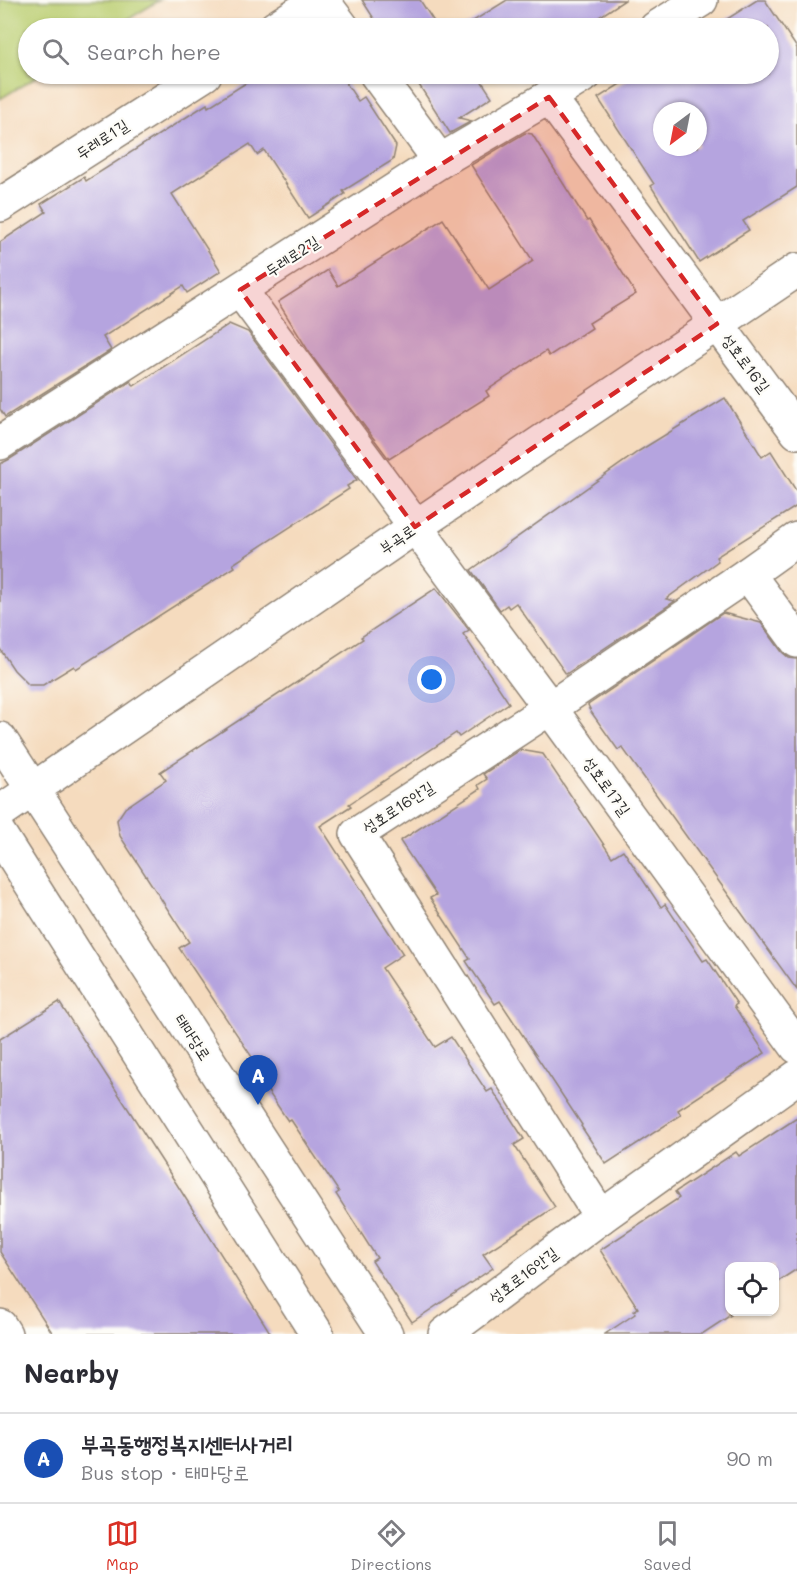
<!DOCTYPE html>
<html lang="en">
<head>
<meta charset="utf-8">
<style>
  body { margin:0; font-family:Mali,"Poor Story",sans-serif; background:#f2f2f3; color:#2b2b33 }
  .controls { position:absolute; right:18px; bottom:18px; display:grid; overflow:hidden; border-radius:12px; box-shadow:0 2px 4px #0004 }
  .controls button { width:54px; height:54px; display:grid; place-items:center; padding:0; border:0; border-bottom:2px solid #e1e1e2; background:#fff; color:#2b2b33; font:30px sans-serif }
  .compass { position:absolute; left:653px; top:102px; width:54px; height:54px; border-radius:50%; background:#fff; box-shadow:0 2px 4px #0004; rotate:212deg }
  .you { position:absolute; left:432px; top:680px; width:21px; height:21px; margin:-15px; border:4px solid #fff; border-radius:50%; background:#1a73e8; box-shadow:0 0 0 9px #1a73e833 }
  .badge { display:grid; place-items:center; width:39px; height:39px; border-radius:50%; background:#d93025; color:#fff; font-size:20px; font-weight:700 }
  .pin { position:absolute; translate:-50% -50px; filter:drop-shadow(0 2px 3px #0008) }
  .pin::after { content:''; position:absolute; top:32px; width:21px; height:18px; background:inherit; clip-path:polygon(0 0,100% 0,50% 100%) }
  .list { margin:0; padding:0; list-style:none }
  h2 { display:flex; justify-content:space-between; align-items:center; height:78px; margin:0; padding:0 24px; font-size:26px }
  h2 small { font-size:20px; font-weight:400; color:#7c7c81 }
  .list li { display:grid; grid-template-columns:39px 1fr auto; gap:18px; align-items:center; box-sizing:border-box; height:90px; padding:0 24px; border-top:2px solid #e1e1e2 }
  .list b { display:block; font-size:22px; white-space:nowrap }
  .list p { margin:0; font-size:20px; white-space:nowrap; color:#7c7c81 }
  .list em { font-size:20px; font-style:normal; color:#7c7c81 }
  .icon { flex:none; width:33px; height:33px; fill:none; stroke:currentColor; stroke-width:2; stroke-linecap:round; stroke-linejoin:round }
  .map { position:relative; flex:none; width:797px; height:1334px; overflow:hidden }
  .search { position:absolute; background:#fff; box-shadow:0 2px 4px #0004; left:18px; right:18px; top:18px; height:66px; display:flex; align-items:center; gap:15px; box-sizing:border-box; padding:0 21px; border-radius:33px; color:#7c7c81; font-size:22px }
  .sheet { height:168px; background:#fff }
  nav { display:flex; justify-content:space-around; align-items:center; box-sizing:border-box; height:84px; border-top:2px solid #e1e1e2; background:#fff; font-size:16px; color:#7c7c81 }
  nav a { display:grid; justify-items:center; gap:3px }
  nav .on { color:#d93025 }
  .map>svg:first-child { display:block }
  .green { fill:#bccf73; stroke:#747d4f; stroke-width:1.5 }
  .building { fill:#b5a4df; fill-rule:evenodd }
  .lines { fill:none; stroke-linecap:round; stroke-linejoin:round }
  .minor-casing { stroke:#908374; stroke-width:36 }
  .minor { stroke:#fff; stroke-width:33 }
  .marked { fill:#d62828; fill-opacity:0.2; stroke:#d62828; stroke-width:4.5; stroke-dasharray:12 8; stroke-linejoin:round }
  .labels { text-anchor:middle; stroke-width:4.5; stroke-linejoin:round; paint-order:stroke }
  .street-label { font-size:16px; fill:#2b2b2b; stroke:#fdfcf7 }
</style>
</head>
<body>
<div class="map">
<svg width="797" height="1334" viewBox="0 0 797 1334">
  <rect width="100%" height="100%" fill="#fdfcf7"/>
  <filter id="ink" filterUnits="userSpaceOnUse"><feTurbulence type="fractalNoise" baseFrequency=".0167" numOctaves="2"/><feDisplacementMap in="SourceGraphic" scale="12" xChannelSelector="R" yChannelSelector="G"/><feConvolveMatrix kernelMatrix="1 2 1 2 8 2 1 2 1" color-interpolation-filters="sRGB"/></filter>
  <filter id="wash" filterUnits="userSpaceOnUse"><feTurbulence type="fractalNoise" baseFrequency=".008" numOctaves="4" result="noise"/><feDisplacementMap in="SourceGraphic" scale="24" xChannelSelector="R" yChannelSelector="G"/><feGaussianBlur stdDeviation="1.35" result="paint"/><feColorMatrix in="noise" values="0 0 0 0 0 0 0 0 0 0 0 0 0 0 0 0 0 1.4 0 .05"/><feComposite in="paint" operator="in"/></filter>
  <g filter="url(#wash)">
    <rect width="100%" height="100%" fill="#f5dbbe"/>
    <path class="green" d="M0,0H160L114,28H28V74H41L0,99Z"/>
    <g id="blocks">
      <g class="building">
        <path d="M362,0H420L438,28H380Z"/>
        <path d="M507,0H625L596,19L602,28H462Z"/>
        <path d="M757,0H765L797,48V187L743,221L749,230L699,262L651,186L654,184L598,98L636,74H768V28H717L716,26ZM662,111H698V147H662Z"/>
        <path d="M260,74H340L358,101L364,97L396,146L393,160L343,191L345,194L308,218L264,150L257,155L250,144L172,194L221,271L187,293L183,286L103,337L111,350L5,417L0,409V242L46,212L41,204L84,177L86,181L207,104L208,107Z"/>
        <path d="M412,74H477L492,97L459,118L472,121L450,133Z"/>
        <path d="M525,133L532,134L587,221L589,220L636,294L589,323L592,328L549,356L546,351L486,391L489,396L389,459L311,355L278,302L328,270L338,286L443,219L489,290L533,261L471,165Z"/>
        <path d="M229,324L248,332L357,480L347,486L349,489L233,564L235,567L76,669L74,666L43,685H29L14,670L0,649V464L10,459L131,381L134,386Z"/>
        <path d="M725,398L762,457L771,451L797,492V506L716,557L718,561L666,599L675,601L566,674L516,603L509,608L507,605L500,610L471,570L639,451Z"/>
        <path d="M436,588L469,630L463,634L509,703L459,737L456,733L349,804L351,806L320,826L403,954L382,968L435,1047L451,1037L487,1092L492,1089L524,1139L514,1145L555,1207L483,1254L493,1268L412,1322L372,1261L377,1258L336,1194L339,1192L291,1120L288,1121L259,1078L264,1075L179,948L189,942L120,836L117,820L125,808L166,780L160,772L363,639L361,637Z"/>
        <path d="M723,613L761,623L782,652L789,658L797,659V990L622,747L618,750L589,709H590L588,705Z"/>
        <path d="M520,750L543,754L612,857L623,850L661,907L665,904L703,961L707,959L737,1004L734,1006L765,1053L678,1110L681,1115L606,1164L581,1126L582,1125L500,1001L495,1004L466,961L470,959L430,898L436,895L400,841L480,789L478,785L487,779L483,774Z"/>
        <path d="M59,1002L176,1183L271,1334H53L0,1252V1039Z"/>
        <path d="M797,1118V1269L774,1284V1266H729V1311H732L729,1314L731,1315L702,1334H605L635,1314L634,1311L638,1308L600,1250L679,1198L675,1192L736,1152L739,1156Z"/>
      </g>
    </g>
  </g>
  <g filter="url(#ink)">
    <use href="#blocks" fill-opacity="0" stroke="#908374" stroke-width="1.5"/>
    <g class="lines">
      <g class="minor-casing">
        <g id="minor">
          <path d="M322,0L343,28"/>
          <path d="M275,28L319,0"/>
          <path d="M656,28L701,0"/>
          <path d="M376,74L440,161"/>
          <path d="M549,97L797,432"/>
          <path d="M0,205L205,74"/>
          <path d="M240,290L550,708L797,1047"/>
          <path d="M0,443L440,161L549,97L586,74"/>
          <path d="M748,574L797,539"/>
          <path d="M0,739L386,1334"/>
          <path d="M0,812L415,527L797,270"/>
          <path d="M0,835L317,1334"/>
          <path d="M601,1217L357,834L550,708L748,574L797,641"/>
          <path d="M0,1326L5,1334"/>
          <path d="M445,1334L601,1217L797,1077"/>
        </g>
      </g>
      <use href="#minor" class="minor"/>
    </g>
  </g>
  <path class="marked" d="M549,97L717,324L415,527L240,290Z"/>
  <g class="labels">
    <g class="street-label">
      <text transform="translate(102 139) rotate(-33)" y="6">두레로1길</text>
      <text transform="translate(292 256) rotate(-33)" y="6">두레로2길</text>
      <text transform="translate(746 363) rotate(53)" y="6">성호로16길</text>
      <text transform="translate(397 539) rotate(-34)" y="6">부곡로</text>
      <text transform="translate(607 786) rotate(54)" y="6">성호로17길</text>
      <text transform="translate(398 807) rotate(-33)" y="6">성호로16안길</text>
      <text transform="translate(193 1037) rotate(57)" y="6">태마당로</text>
      <text transform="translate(523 1275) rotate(-37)" y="6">성호로16안길</text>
    </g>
  </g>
</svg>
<div class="controls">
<button><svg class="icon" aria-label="locate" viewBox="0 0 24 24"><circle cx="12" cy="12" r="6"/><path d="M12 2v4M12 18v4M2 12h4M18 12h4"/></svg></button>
</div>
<svg class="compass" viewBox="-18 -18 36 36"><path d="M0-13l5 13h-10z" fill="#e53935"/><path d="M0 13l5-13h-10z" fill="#7c7c81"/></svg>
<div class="you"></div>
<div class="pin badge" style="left:258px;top:1105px;background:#1a4fb4">A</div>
<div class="search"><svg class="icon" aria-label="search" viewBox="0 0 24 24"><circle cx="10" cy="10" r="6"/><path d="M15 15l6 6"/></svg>Search here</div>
</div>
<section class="sheet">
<h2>Nearby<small></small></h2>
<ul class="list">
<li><span class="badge" style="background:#1a4fb4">A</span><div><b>부곡동행정복지센터사거리</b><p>Bus stop · 태마당로</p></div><em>90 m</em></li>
</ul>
</section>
<nav>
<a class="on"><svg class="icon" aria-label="map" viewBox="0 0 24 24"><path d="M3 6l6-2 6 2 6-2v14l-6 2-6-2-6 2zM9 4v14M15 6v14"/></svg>Map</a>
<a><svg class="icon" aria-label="directions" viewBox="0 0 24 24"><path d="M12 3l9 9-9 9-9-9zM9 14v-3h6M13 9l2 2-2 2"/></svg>Directions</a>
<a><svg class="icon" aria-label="saved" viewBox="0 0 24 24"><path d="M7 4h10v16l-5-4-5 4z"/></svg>Saved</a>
</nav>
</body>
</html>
